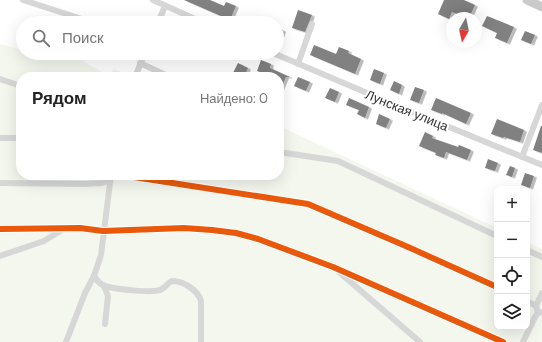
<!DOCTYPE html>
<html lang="ru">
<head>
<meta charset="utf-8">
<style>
  body { margin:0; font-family:"DM Sans",sans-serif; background:#f2f2f2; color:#222 }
  .controls { position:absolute; right:12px; bottom:12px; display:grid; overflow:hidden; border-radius:8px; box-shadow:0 4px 16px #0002 }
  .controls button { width:36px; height:36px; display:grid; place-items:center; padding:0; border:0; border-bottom:1px solid #e0e0e0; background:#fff; color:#222; font:20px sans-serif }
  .compass { position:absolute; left:446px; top:12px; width:36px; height:36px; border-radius:50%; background:#fff; box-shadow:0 4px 16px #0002; rotate:189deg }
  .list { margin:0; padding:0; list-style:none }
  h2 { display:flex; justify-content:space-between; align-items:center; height:52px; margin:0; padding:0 16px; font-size:17px }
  h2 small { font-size:13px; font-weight:400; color:#767676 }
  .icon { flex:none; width:22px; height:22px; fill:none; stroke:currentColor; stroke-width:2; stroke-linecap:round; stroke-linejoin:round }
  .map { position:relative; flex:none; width:542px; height:342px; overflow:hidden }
  .search { position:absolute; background:#fff; box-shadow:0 4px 16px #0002; left:16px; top:16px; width:268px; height:44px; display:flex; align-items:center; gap:10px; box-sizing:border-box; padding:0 14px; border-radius:22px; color:#767676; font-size:15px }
  .panel { position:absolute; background:#fff; box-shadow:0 4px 16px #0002; left:16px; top:72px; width:268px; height:108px; border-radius:16px }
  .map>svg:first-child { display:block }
  .green { fill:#f3f7ee }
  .building { fill:#818181; filter:url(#shadow) }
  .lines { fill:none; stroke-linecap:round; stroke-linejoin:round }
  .street { stroke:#d7d7d7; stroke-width:6 }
  .primary { stroke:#cacaca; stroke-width:9 }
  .cycleway-casing { stroke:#fff; stroke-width:8 }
  .cycleway { stroke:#e8590c; stroke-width:6 }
  .labels { text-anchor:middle; stroke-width:4; stroke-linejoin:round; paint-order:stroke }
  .street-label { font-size:13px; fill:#333; stroke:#fff }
</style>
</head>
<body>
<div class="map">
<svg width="542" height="342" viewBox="0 0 542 342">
  <defs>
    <filter id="shadow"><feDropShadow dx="3" dy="1.5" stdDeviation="0" flood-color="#0004"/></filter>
  </defs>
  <rect width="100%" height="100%" fill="#fff"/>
  <path class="green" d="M0,44L23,50V53H43L81,60L109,76L114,69L134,77H21V175H279V126L497,228V327H527V242L542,249V342H0Z"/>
  <g class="building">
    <path d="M184,0H210L224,6L226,2L236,6L230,20Z"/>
    <path d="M444,0H464L475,5L469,18H466L452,12L449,19L438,14Z"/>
    <path d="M298,10L312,15L305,32L292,28Z"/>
    <path d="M487,16L514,27L507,43L495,38L497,33L482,26Z"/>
    <path d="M277,28L283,30L278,46H277Z"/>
    <path d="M525,31L535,35L531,44L521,40Z"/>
    <path d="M314,45L336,54L339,47L349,51L348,53L361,59L355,74L310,55Z"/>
    <path d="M261,60L271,64L270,68L290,77H286L279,93V77H274L257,71Z"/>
    <path d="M238,63L248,68L244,77H237L232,75Z"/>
    <path d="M374,69L384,73L380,84L370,80Z"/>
    <path d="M298,77L310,82L306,91L294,86Z"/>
    <path d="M394,81L402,85L399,94L390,90Z"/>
    <path d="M415,87L424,90L419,103L410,100Z"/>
    <path d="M330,88L339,92L335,102L325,98Z"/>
    <path d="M349,98L369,107L365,118L357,114L359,110L346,105Z"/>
    <path d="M436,98L471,113L466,124L442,113V114L431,110Z"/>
    <path d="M379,114L390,119L386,128L376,124Z"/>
    <path d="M497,119L524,130L520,142L504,137L503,138L491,134Z"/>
    <path d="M541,126H542V153L533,150Z"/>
    <path d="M425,132L433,136L432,138L458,147L459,145L471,150L467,160L446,152L444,158L435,155L436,153L419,146Z"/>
    <path d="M488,159L498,163L495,171L485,168Z"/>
    <path d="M510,166L515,168L512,177L506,175Z"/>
    <path d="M525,173L534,176L530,188L521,185Z"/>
  </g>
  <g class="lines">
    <g class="street">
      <path d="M23,0L94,23"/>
      <path d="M153,0L204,23"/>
      <path d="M158,23L165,6"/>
      <path d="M273,53L393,104L542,165"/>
      <path d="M140,63L170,77"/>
      <path d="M298,64L312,24"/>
      <path d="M135,77L145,53"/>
      <path d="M0,79L21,86"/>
      <path d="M0,138H21"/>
      <path d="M279,152L338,161L497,236"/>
      <path d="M522,157L542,105"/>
      <path d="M121,175L308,204L408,247L497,287"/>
      <path d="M0,183L85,184L102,183L110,180"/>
      <path d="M0,229L80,228L103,231L184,228L212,230L236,233L258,239L333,267L503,342"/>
      <path d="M527,250L542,257"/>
      <path d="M0,256L44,241L65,228"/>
      <path d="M339,272L420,342"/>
      <path d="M94,276C97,280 98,283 103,285C111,289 155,294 162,289C166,287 167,283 172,281C183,281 198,290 201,301V342"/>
      <path d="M104,286L108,296L105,324"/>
      <path d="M527,301L536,306L538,313"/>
      <path d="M536,306L542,293"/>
      <path d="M66,342L85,293L94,276L101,255L111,175"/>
      <path d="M523,342L535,317L538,313L542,312"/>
    </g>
    <path class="primary" d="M527,0L542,7"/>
    <g class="cycleway-casing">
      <g id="cycleway">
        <path d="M121,175L308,204L408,247L497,287"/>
        <path d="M0,229L80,228L103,231L184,228L212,230L236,233L258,239L333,267L503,342"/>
      </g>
    </g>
    <use href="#cycleway" class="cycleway"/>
  </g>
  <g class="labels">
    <g class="street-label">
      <text transform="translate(407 110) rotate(22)" y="5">Лунская улица</text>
    </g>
  </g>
</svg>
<div class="controls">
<button>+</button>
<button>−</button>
<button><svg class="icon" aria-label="locate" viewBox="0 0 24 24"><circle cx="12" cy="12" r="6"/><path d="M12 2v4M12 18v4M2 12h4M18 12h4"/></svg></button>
<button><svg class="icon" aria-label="layers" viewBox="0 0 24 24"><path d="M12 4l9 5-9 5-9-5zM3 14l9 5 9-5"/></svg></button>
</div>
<svg class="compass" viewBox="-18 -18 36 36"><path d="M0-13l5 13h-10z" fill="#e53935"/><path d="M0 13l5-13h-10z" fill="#767676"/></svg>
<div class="search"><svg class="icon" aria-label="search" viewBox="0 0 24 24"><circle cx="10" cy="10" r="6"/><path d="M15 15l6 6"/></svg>Поиск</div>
<section class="panel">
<h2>Рядом<small>Найдено: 0</small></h2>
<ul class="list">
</ul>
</section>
</div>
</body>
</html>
